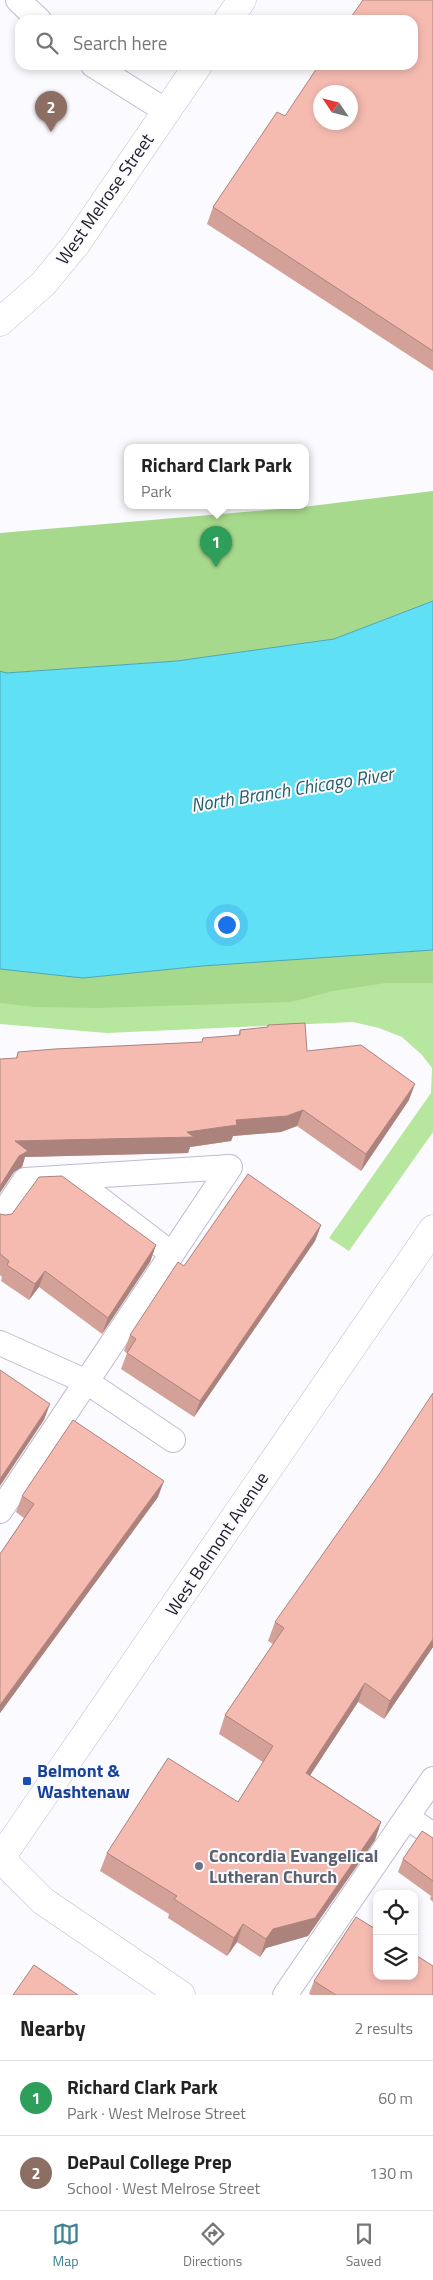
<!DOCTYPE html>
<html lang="en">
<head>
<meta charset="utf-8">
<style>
  body { margin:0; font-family:"Titillium Web",sans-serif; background:#f6f6f6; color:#222 }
  .controls { position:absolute; right:15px; bottom:15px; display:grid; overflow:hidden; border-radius:10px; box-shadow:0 2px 8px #0003 }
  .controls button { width:45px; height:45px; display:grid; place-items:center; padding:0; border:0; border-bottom:1px solid #e0e0e0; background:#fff; color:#222; font:25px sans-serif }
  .compass { position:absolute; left:313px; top:85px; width:45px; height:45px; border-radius:50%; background:#fff; box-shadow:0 2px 8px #0003; rotate:305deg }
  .you { position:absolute; left:226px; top:924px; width:18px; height:18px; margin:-12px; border:4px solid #fff; border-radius:50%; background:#1a73e8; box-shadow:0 0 0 8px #1a73e833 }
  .badge { display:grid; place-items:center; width:32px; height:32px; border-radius:50%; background:#3e8390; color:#fff; font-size:16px; font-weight:700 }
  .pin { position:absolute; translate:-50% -41px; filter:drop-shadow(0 1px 2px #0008) }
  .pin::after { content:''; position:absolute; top:26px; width:18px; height:15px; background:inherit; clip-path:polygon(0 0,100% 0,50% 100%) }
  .popup { position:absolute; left:124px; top:444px; width:185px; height:65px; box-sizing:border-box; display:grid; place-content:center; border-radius:10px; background:#fff; filter:drop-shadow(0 1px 4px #0005); font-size:16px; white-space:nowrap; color:#767676 }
  .popup b { font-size:19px; color:#222 }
  .popup::after { content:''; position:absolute; left:50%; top:100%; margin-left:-10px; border:10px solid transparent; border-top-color:#fff }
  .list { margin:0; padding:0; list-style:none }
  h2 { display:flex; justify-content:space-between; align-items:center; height:65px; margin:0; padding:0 20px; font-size:21px }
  h2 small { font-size:16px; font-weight:400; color:#767676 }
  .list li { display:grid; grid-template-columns:32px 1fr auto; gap:15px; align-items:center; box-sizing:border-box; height:75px; padding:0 20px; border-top:1px solid #e0e0e0 }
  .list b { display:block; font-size:19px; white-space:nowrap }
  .list p { margin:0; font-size:16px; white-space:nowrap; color:#767676 }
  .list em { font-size:16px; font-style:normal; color:#767676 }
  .icon { flex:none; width:28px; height:28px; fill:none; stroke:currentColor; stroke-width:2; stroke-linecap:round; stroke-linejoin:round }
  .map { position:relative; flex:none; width:433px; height:1995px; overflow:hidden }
  .search { position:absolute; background:#fff; box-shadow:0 2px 8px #0003; left:15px; right:15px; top:15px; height:55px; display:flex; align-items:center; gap:12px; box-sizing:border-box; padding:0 18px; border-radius:15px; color:#767676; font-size:19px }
  .sheet { height:215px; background:#fff }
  nav { display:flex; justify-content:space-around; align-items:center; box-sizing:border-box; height:70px; border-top:1px solid #e0e0e0; background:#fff; font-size:14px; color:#767676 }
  nav a { display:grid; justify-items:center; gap:2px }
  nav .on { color:#3e8390 }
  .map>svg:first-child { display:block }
  .green { fill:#b7e69e }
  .forest { fill:#a7d98c }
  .water { fill:#5fe0f4; stroke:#4ca6b7 }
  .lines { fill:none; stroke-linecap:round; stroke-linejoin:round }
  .lane-casing { stroke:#bfbbd2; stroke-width:26 }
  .street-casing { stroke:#bfbbd2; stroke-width:29 }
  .secondary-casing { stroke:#bfbbd2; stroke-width:29 }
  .lane { stroke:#fff; stroke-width:24 }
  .street { stroke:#fff; stroke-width:28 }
  .secondary { stroke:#fff; stroke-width:28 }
  .wall { fill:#d3a198 }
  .shaded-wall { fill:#ac837c }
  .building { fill:#f5bbb1; stroke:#ac837c; fill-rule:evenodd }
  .transit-dot { fill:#1a4fb4; stroke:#fbfaff; stroke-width:2 }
  .worship-dot { fill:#6b7280; stroke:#fbfaff; stroke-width:2 }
  .labels { text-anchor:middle; stroke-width:4; stroke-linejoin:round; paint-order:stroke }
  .street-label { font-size:18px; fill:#212028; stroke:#fbfaff }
  .transit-label { font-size:18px; font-weight:bold; fill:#164399; stroke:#fbfaff; text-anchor:start }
  .worship-label { font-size:18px; font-weight:bold; fill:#5b616d; stroke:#fbfaff; text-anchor:start }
  .water-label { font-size:19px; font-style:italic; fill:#285e67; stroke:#fbfaff }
</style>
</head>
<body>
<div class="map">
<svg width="433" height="1995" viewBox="0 0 433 1995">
  <rect width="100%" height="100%" fill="#fbfaff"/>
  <path class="green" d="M433,950V1132L349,1251L329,1238L431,1093L432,1068L422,1055L402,1037L379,1028L353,1022L107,1033L0,1024V969L83,978Z"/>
  <g class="forest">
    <path d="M433,491V601L334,639L177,661L6,673L0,671V533L303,507Z"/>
    <path d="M433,948V983H386L333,991L291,1002L97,1008L35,1007L0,1003V969L83,978L202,966Z"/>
  </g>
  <path class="water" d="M433,601V950L202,966L83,978L0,969V671L6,673L177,661L334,639Z"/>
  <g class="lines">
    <g class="lane-casing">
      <g id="lane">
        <path d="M18,0L39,20"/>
        <path d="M93,65L166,111"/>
        <path d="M71,1177L172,1254"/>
        <path d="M0,1218L25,1180L230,1167L0,1511"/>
        <path d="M0,1343L87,1382L173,1440"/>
        <path d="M407,1817L433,1835"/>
        <path d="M285,1995L433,1779"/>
      </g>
    </g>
    <g class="street-casing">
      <g id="street">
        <path d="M228,20L242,0"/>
        <path d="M0,322L43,284L76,244L198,65"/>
        <path d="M0,1858L43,1901L181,1995"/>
      </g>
    </g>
    <g class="secondary-casing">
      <path id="secondary" d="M0,1859L433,1229"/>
    </g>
    <use href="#lane" class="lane"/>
    <use href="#street" class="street"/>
    <use href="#secondary" class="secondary"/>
  </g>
  <g class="wall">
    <path d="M433,0V371L207,224L213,207Z"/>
    <path d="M268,1025L307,1051L409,1100L361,1171L297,1126L281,1132L233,1136L231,1141L190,1147L188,1153L25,1157L22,1167L14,1172L16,1058L18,1052L202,1042L238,1036L240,1030L267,1027Z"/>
    <path d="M0,1214L5,1215L156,1245L150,1262L102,1334L39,1287L29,1300L1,1281L2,1277L0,1275Z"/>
    <path d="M321,1225L315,1241L194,1417L121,1369L127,1353L124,1351L130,1335L184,1266Z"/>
    <path d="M22,1496L158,1497L0,1713V1554L24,1518L16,1512Z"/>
    <path d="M275,1622L433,1647L384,1719L358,1702L310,1775L381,1822L375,1840L308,1936L266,1948L260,1957L237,1942L227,1956L168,1918L169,1914L100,1871L107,1853L238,1802L263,1762L219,1734L225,1715L273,1644L268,1641Z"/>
    <path d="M433,1838V1902L430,1899L431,1896L398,1872L403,1859Z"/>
    <path d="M314,1981L433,1995H311L309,1994Z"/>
  </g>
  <g class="shaded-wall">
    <path d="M415,1084L409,1100L361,1171L366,1154Z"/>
    <path d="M303,1110L297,1126L281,1132L233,1136L231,1141L190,1147L188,1153L25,1157L22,1167L14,1172L0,1193V1186L15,1141L187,1132L236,1120Z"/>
    <path d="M321,1225L315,1241L194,1417L200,1401Z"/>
    <path d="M156,1245L150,1262L102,1334L108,1318Z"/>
    <path d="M45,1271L39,1287L29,1300L35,1284Z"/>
    <path d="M50,1404L44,1420L0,1486V1479Z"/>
    <path d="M164,1481L158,1497L0,1713V1705Z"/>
    <path d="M433,1639V1647L384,1719L390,1701Z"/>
    <path d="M365,1683L358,1702L300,1791L306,1773Z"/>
    <path d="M381,1822L375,1840L308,1936L266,1948L260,1957L266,1939L273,1929Z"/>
    <path d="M243,1924L237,1942L227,1956L234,1938Z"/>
  </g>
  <g class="building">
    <path d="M363,0H433V351L213,207L277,112L285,116L319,65H413V20H349ZM320,92H350V122H320Z"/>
    <path d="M305,1023L307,1051L361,1045L415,1084L366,1154L303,1110L287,1116L236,1120L237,1125L187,1132L194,1137L15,1141L28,1151L19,1156L0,1186V1059L17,1058L18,1052L55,1049L202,1042L203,1038L240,1035V1030L268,1027V1025Z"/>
    <path d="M248,1174L321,1225L200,1401L127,1353L136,1339L130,1335L178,1262L184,1266Z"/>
    <path d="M62,1176L156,1245L108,1318L45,1271L35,1284L7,1265L9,1261L0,1254V1214L5,1215L12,1214L39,1177Z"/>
    <path d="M0,1370L50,1404L0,1479Z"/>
    <path d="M433,1393V1639L390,1701L365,1683L306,1773L381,1822L315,1918L273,1929L266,1939L243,1924L234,1938L174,1899L177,1896L107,1853L168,1758L238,1802L273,1746L225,1715L284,1628L275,1622L380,1473Z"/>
    <path d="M73,1420L164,1481L0,1705V1554L34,1504L22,1496Z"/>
    <path d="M422,1831L433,1838V1881L403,1859Z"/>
    <path d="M356,1917L377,1930V1976H414V1954L433,1966V1995H336L314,1981Z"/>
    <path d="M34,1965L78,1995H13Z"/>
  </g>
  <rect class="transit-dot" x="22" y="1776" width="10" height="10" rx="2.5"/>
  <circle class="worship-dot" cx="199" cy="1866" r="5"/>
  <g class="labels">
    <g class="street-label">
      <text transform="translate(105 199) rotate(-55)" y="6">West Melrose Street</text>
      <text transform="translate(217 1544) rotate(-56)" y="6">West Belmont Avenue</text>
    </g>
    <g class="transit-label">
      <text x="37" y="1777">Belmont &amp;<tspan x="37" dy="21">Washtenaw</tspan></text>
    </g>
    <g class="worship-label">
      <text x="209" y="1862">Concordia Evangelical<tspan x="209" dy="21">Lutheran Church</tspan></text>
    </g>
    <g class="water-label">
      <text transform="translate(292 789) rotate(-9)" y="7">North Branch Chicago River</text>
    </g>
  </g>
</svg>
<div class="controls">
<button><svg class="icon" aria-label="locate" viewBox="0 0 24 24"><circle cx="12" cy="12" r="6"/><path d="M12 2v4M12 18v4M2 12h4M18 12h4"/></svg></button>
<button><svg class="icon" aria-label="layers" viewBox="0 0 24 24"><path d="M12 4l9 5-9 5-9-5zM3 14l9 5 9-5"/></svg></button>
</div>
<svg class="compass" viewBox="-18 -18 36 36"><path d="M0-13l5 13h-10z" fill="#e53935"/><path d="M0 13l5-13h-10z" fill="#767676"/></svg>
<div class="you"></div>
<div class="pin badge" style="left:216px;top:567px;background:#2e9e5b">1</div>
<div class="popup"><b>Richard Clark Park</b>Park</div>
<div class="pin badge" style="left:51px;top:132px;background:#8d6e63">2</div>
<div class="search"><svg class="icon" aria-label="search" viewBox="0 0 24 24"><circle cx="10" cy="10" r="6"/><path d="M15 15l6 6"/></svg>Search here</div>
</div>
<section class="sheet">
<h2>Nearby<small>2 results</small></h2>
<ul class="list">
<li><span class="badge" style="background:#2e9e5b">1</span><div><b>Richard Clark Park</b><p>Park · West Melrose Street</p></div><em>60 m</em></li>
<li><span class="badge" style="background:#8d6e63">2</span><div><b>DePaul College Prep</b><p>School · West Melrose Street</p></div><em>130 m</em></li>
</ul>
</section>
<nav>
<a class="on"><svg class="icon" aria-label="map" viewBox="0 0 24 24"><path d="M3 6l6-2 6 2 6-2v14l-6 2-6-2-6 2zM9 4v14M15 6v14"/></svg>Map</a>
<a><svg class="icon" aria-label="directions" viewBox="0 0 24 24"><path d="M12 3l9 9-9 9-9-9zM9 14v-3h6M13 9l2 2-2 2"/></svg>Directions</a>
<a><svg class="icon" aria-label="saved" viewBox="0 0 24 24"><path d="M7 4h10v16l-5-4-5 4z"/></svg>Saved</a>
</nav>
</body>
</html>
